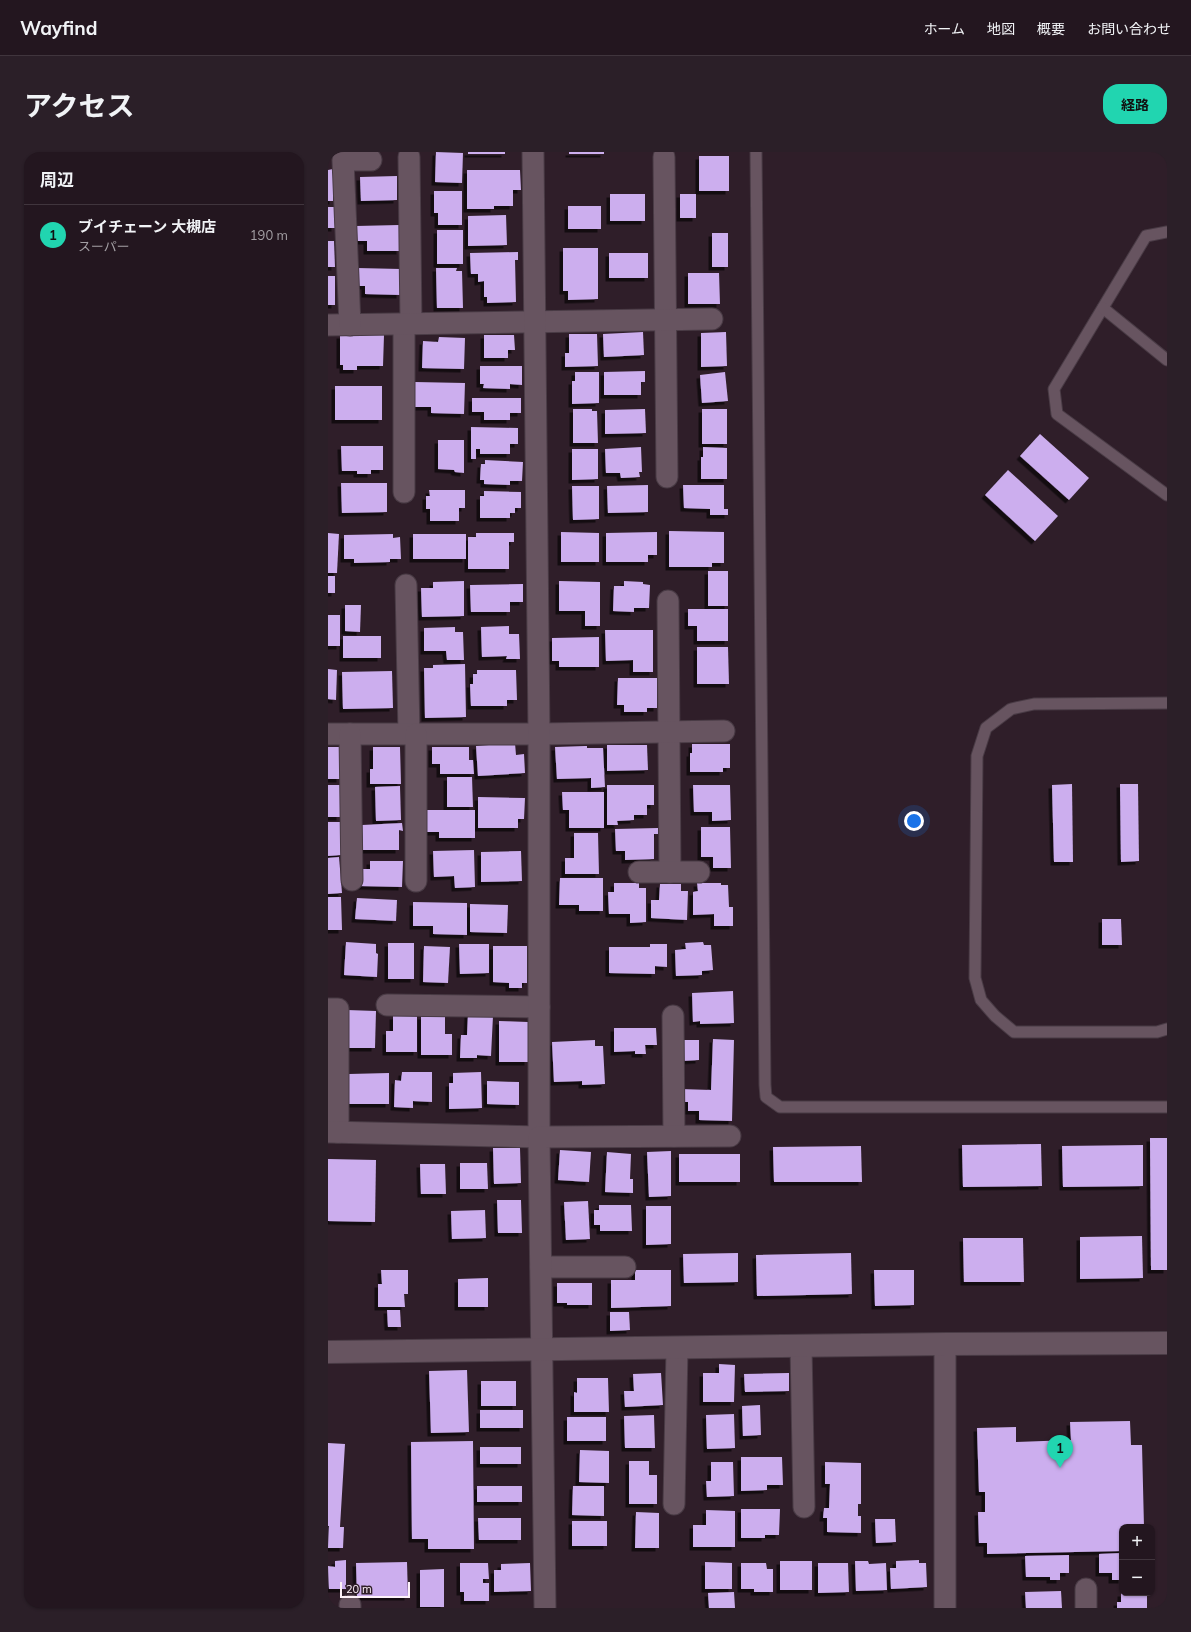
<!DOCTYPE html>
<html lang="ja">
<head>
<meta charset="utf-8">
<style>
  body { margin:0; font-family:Mulish,"Noto Sans JP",sans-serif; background:#2b1f28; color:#f1f3f6 }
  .controls { position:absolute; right:12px; bottom:12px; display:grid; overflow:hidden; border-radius:8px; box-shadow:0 1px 3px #0004 }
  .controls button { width:36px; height:36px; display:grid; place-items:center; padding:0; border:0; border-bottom:1px solid #40353d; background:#23161f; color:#f1f3f6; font:20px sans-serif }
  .scale { position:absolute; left:12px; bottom:10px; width:70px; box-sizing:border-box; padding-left:4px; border:2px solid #fdf1f8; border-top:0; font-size:11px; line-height:14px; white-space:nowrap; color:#fdf1f8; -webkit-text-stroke:3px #2f1e29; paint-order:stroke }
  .you { position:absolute; left:586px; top:669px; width:14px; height:14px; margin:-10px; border:3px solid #fff; border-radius:50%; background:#1a73e8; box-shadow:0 0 0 6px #1a73e833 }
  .badge { display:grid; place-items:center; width:26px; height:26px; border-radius:50%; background:#21d5b0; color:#111; font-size:13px; font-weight:700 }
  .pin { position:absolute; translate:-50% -33px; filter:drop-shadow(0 1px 2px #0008) }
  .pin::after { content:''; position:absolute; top:21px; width:14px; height:12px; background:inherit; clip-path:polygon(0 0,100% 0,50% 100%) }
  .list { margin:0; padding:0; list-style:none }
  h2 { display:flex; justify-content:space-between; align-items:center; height:52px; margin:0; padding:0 16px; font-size:17px }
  h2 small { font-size:13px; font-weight:400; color:#a39fa4 }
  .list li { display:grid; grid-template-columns:26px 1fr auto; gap:12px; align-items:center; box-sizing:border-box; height:60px; padding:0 16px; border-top:1px solid #40353d }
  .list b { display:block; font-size:15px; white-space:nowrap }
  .list p { margin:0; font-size:13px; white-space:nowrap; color:#a39fa4 }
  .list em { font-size:13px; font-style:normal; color:#a39fa4 }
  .map { position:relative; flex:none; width:839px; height:1456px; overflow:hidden; border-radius:16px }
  header { display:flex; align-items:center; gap:24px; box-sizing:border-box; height:56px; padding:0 20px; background:#23161f; border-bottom:1px solid #40353d }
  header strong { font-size:19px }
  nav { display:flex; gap:22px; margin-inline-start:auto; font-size:14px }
  .intro { display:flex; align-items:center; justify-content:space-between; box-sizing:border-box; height:96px; padding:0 24px }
  h1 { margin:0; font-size:28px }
  .button { padding:10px 18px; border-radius:16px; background:#21d5b0; color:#111; font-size:14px; font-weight:700 }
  main { display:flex; gap:24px; padding:0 24px }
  aside { flex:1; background:#23161f; border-radius:16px; box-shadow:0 1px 3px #0004 }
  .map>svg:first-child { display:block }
  .building { fill:#ccaeee; filter:url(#shadow) }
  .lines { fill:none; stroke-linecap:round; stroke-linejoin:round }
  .lane-casing { stroke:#493b45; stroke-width:13 }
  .street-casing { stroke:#493b45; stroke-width:23 }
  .secondary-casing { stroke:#493b45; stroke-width:24 }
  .lane { stroke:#675460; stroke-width:11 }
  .street { stroke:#675460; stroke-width:21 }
  .secondary { stroke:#675460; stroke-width:22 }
</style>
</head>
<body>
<header>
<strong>Wayfind</strong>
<nav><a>ホーム</a><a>地図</a><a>概要</a><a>お問い合わせ</a></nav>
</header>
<div class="intro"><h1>アクセス</h1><a class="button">経路</a></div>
<main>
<aside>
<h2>周辺<small></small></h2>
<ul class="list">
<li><span class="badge">1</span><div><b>ブイチェーン 大槻店</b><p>スーパー</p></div><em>190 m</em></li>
</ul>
</aside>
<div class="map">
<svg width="839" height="1456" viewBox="0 0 839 1456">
  <defs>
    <filter id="shadow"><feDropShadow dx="-3.5" dy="3.5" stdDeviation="0" flood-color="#0009"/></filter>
  </defs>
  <rect width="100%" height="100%" fill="#2f1e29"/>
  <g class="building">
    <path d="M108,0L135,1L134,31L107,30Z"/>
    <rect x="140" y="0" width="37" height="2"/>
    <rect x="241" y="0" width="35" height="2"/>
    <rect x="371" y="4" width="30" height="35"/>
    <path d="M5,17V49H0V18Z"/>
    <path d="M139,18H192L193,38H185V54H166V57H139Z"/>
    <path d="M69,24V48L33,49L32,25Z"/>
    <path d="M106,39H134V73H110V61H106Z"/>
    <rect x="282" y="42" width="35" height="27"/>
    <rect x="352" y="42" width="16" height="24"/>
    <rect x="240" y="54" width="33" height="23"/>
    <path d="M0,55H6L7,76H0Z"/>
    <path d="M178,63L179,93L140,94V64Z"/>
    <path d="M71,73L72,99H39V89H28V74Z"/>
    <rect x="109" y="78" width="26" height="34"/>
    <rect x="384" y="81" width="16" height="34"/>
    <path d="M0,89H6L7,115H0Z"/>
    <path d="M235,96H270V147L240,148V139H235Z"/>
    <path d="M190,100V108H187L188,150L159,151V145H156V129L150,130V122H143L142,101Z"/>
    <rect x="281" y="101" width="39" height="25"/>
    <path d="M29,116L73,117L72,143L37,142V134H29Z"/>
    <path d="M108,116H129L128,119H134L135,156H109Z"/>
    <path d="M360,121H391L392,152H360Z"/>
    <rect x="0" y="124" width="7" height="29"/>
    <path d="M315,180L316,203L276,205L275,182Z"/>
    <path d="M398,180L399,214L373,215V181Z"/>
    <path d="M241,182H269L270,214L237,215V201H241Z"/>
    <path d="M12,183H56L55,214H29V218H15V213H12Z"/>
    <path d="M156,183H186L187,198H180V206H156Z"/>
    <path d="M111,185L137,186L136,217L94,216L95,189L110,190Z"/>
    <path d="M152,214H194V233L182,232V237L155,236L156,232H152Z"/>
    <path d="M317,219V230H313V243H276V220Z"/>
    <path d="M247,220H271V251L244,252V229H247Z"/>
    <path d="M397,220L400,249L374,251L372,223Z"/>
    <path d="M87,230L137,231L136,262L103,261V255H87Z"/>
    <rect x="7" y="234" width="47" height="34"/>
    <path d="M144,246H193V261H182V268H156V260H144Z"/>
    <path d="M245,257H264V259H269L270,291H245Z"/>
    <path d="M317,257L318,281L277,282V258Z"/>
    <rect x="374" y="257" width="25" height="35"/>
    <path d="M143,275L190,276V292H182V302H152V297H148V307H143Z"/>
    <path d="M712,282L761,326L741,348L692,304Z"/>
    <path d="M110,288H136V321L127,320L126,318L110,317Z"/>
    <path d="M13,294H55V318H43V322H29V319H14Z"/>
    <path d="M313,295L314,320H311L312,325L293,326L292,321H278L277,297Z"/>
    <path d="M375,295L399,296V327H373V305H375Z"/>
    <path d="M244,297H270V327L244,328Z"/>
    <path d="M157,308L195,310L194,329H182V333L156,332V328H152L153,312H157Z"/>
    <path d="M680,318L730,364L707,389L657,343Z"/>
    <path d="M13,331H59V360L14,361Z"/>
    <path d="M320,333V360L280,361L279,334Z"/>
    <path d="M355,333H396V357H400V363H382V357L356,356Z"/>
    <path d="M244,334H271V367L245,368Z"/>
    <path d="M101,338H137V356H131V369H102V357H98V344H102Z"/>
    <path d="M156,339L193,340V356H187V361H182V366H152V344H156Z"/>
    <path d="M341,379L396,380V411H384V415H341Z"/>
    <path d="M233,380L271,381V410H233Z"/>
    <path d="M329,380V403H320V410H278V381Z"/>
    <path d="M0,381L11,382L9,421H0Z"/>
    <path d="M148,381H186V390H181V417H140V385H148Z"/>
    <path d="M65,382V386L72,385L73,407H62V410L26,411V407H16V383Z"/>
    <rect x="85" y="382" width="53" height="25"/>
    <rect x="380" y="419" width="20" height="35"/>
    <rect x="0" y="424" width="7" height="17"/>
    <path d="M136,429V464L94,465L93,436H105V430Z"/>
    <path d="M231,429L272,430V474H257V459H231Z"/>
    <path d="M296,429L315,430V432L322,433L321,456H306V460L285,459L286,434H296Z"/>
    <path d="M195,432V450H182V460H143L142,433Z"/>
    <path d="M17,453H33L32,480L17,479Z"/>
    <path d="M360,457H400V489H369V474H360Z"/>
    <rect x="0" y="463" width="12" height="31"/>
    <path d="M181,474V482H191L192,507H178L179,504L154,505L153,475Z"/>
    <path d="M127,475V480H135L136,508H119L118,499H96V476Z"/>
    <path d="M277,478H325V520H305V508L278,509Z"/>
    <rect x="15" y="484" width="38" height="22"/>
    <path d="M271,485V515H231V509H224V486Z"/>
    <path d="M369,495H400L401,532H369Z"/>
    <path d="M137,512L138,565L97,566L96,516H105V513Z"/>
    <path d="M0,517L9,518L8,548L0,547Z"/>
    <path d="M149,518H188L189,548H179V554H143L142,532H145V522H149Z"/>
    <path d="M64,519L65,556L15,557L14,520Z"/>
    <path d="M290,526H329V556H319V560H296V553H289Z"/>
    <path d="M187,591L188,603L196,602L197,621L150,624L148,594Z"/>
    <path d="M364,592H402V616H395V620H362V601H364Z"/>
    <path d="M279,593H319L320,618L279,619Z"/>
    <path d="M257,594H259V596H275L277,635L263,636V626L229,627L227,595Z"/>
    <rect x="0" y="595" width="12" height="32"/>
    <path d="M45,595H72L73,632H42V617H45Z"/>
    <path d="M104,595H141V608H145L146,622H112V612H104Z"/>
    <path d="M119,625H144L145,655H119Z"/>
    <path d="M744,632L745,710H726L724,633Z"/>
    <path d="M792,632H810L811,709L793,710Z"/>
    <rect x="0" y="633" width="12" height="32"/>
    <path d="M279,633H326V653H319V663H306V668L289,669L290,673H279Z"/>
    <path d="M365,633H402L403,668L384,669V660H366Z"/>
    <path d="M72,634L73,668L48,669L47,635Z"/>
    <path d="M234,640H276V676H241V658H235Z"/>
    <path d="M150,645L197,646L196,667H190V676H150Z"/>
    <path d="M98,658H147V686H111V680H98Z"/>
    <path d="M0,670H12L13,703L0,704Z"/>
    <path d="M74,671L75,679L71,678V698H35L34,673Z"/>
    <path d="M373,675H402L403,716H385V705H373Z"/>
    <path d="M330,676V682H326V707L297,708V699H288L287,677Z"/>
    <path d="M246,681H270L271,722H237V706H246Z"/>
    <path d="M146,698L147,735L127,736L126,724L106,725L105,699Z"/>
    <path d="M193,699L194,729L153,730V700Z"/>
    <path d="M11,705L14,741L0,742V706Z"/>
    <path d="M42,709H75L74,735L32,734V717H42Z"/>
    <path d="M232,726H275V759H251V753H231Z"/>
    <path d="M286,731H311V736H318V770L302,771V762H281L280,740H286Z"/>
    <path d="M369,731H393V733H400L401,755H405V774H386V762L365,763V740L370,739Z"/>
    <path d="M332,732H353V739H360L359,768L323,766V748H331Z"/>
    <path d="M0,745H13L14,778H0Z"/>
    <path d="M29,746L69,748L68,769L27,767Z"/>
    <path d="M85,750L139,751V783L105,782V774H85Z"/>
    <path d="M142,752L180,753L179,781L142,780Z"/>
    <path d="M774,767H793L794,793H774Z"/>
    <path d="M18,790L48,792V801L50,802L49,825L16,823Z"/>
    <path d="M375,790L376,793H383L385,818L374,819V823L348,824L347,798L358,797L357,791Z"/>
    <rect x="60" y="791" width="26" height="36"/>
    <path d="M131,792H161V821L132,822Z"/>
    <path d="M322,792H339V815L327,814V822L281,821V795H322Z"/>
    <path d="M96,794L122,795L120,831L95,830Z"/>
    <path d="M165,794H199V831H194V836H181V831L165,830Z"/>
    <path d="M405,839L406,871L372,872V869L365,870L364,841Z"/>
    <path d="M19,858L48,859L47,896H19Z"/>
    <path d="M140,862L165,864L163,904L149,903V906H132L133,883H139Z"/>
    <path d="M89,863V900H58V879H65V864Z"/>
    <path d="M93,864H117V882H124V903H93Z"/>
    <path d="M171,869L200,870V910H171Z"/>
    <path d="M286,876H328L329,893H317L318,902H307V899L286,900Z"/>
    <path d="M385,887L406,888L404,969L371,968V959H360V950H352V937L383,938Z"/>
    <path d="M267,888V894H275L277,932L254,933V929L226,930L224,890Z"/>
    <path d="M354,888H371V908L354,909Z"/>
    <path d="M74,920H104V950L85,949V956L66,955L67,928L73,929Z"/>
    <path d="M153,920L154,956L121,957V931H125V921Z"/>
    <path d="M61,921V952H21V922Z"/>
    <path d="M159,929L191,930V953L159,952Z"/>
    <path d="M822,986H839V1118H823Z"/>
    <path d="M713,992L714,1034L635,1035L634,993Z"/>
    <path d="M815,993V1034L735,1035L734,994Z"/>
    <path d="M533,994L534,1030H446L445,995Z"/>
    <path d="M165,996H192L193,1031L166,1032Z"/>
    <path d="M232,998L263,1000L261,1030L230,1028Z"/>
    <path d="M343,999V1044L321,1045L319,1000Z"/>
    <path d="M279,1000L303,1002L302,1027H305V1041L277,1040Z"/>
    <rect x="351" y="1002" width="61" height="28"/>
    <path d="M0,1007L48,1008L47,1070L0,1069Z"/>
    <path d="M132,1011H159L160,1037H132Z"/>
    <path d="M92,1012H117L118,1042H93Z"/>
    <path d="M169,1048H193L194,1081H170Z"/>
    <path d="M260,1049L262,1087L238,1088L236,1050Z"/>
    <path d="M271,1053H303L304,1079H272V1073H266V1058H271Z"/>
    <path d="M318,1054H343V1092L318,1093Z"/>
    <path d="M157,1058L158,1086L124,1087L123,1059Z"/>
    <path d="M814,1084L815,1126L752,1127V1085Z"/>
    <path d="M635,1086H695L696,1130H636Z"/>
    <path d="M410,1101V1130L356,1131L355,1102Z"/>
    <path d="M523,1101L524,1142L429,1144L428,1103Z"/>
    <path d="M53,1118H80V1142H76L77,1155H50V1132H54Z"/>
    <path d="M307,1118H343V1154L283,1156V1128H307Z"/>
    <path d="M546,1118H586V1153L547,1154Z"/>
    <path d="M160,1126V1155H130V1127Z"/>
    <path d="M229,1131H264V1153H239V1151H229Z"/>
    <path d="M59,1158H72L73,1175H60Z"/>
    <path d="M282,1160H301L302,1178L282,1179Z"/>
    <path d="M391,1212L407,1213L406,1250H375V1221H391Z"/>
    <path d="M139,1218L141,1280L103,1281L101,1219Z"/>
    <path d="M333,1221L335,1253L297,1255L296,1239H306L305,1222Z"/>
    <path d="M461,1221V1239L417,1240L416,1222Z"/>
    <path d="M249,1226H280L281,1260H246V1240L249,1241Z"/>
    <rect x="153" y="1229" width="35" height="25"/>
    <path d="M432,1253L433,1283L415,1284L414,1254Z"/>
    <rect x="152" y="1258" width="43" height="18"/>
    <path d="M406,1262L407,1296L379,1297L378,1263Z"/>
    <path d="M326,1263L327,1296H297L296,1264Z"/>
    <rect x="239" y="1265" width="39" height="24"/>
    <path d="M802,1269L803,1293H814L816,1375H794V1399L659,1402V1391H651L650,1360H657V1340H651L649,1276L688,1275V1290L743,1288L742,1270Z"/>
    <path d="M145,1289L146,1397H100V1387H84L83,1290Z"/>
    <path d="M0,1291L17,1292L12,1375H16L15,1396H0L1,1374H8H0Z"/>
    <rect x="152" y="1295" width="41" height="17"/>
    <path d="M252,1298L281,1299V1331L251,1330Z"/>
    <path d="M413,1305H454L455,1333H439V1338L413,1339Z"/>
    <path d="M301,1309H321V1323H329V1352H301Z"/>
    <path d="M383,1310H405L406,1344L379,1345L378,1329H383Z"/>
    <path d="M497,1310L533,1311V1352H530V1364H533V1381L499,1380V1366H495L496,1356H501L502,1332H497Z"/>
    <rect x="149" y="1334" width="45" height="16"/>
    <path d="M245,1334H276V1364L244,1363Z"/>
    <path d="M413,1357H452L451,1383H437V1386H413Z"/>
    <path d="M378,1358L407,1359V1395H365V1373H378Z"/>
    <path d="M308,1360L331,1361V1396H307Z"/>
    <path d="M150,1366H193V1388H151Z"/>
    <path d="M547,1367H567L568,1390L548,1391Z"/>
    <rect x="244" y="1369" width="35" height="25"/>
    <path d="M794,1401V1428H784V1421H771V1402Z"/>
    <path d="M741,1403V1421H732V1428H722V1425H698L697,1404Z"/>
    <path d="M18,1408V1437H1L0,1414L7,1415V1409Z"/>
    <path d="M591,1408V1411H598L599,1435L563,1437L562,1416H568V1409Z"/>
    <rect x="452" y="1409" width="32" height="29"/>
    <path d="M527,1409H540L541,1412L558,1411L559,1438L528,1439Z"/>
    <path d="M79,1410L80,1445H29L28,1411Z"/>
    <path d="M377,1410L404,1411V1437H377Z"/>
    <path d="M132,1411H160L161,1427H155V1431H161V1449H136V1440H132Z"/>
    <path d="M202,1411L203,1439L166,1440V1418H173V1412Z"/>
    <path d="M413,1411H438L439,1417H445V1440H426V1437H413Z"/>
    <path d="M490,1411H520L521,1440L490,1441Z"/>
    <path d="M116,1417V1455H92V1418Z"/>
    <path d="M733,1439L734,1456H698L697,1440Z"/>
    <path d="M406,1440L407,1456H381L380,1441Z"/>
    <path d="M793,1441H819V1456H789V1450H793Z"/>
  </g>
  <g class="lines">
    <g class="lane-casing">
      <g id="lane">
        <path d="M428,0L437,933L438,945L452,955H839"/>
        <path d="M839,80L818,84L726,237L729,262L839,343"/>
        <path d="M775,156L839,208"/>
        <path d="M839,551L706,552L683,557L658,576L649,604L647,826L653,848L667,864L686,880H829L839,877"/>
      </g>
    </g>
    <g class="street-casing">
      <g id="street">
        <path d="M81,5L83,172"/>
        <path d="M336,5L339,325"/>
        <path d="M76,172V340"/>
        <path d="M0,173L384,167"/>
        <path d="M22,173L15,8H43"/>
        <path d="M78,433L81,582"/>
        <path d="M340,449L342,720"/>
        <path d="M0,582H211L396,579"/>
        <path d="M22,582L24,728"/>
        <path d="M311,720H371"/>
        <path d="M88,729V582"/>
        <path d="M59,853L211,855"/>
        <path d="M0,857H10V980"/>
        <path d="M345,864L346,984"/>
        <path d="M0,980L211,985V582L205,0"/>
        <path d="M213,1115H297"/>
        <path d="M617,1192V1456"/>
        <path d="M473,1194L476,1355"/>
        <path d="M346,1352L349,1196"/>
        <path d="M758,1437V1456"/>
        <path d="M22,1453V1456"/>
        <path d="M217,1456L211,985L402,984"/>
      </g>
    </g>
    <g class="secondary-casing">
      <path id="secondary" d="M0,1200L617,1192L839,1191"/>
    </g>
    <use href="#lane" class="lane"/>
    <use href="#street" class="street"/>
    <use href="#secondary" class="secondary"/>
  </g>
</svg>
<div class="controls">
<button>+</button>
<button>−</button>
</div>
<div class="scale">20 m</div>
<div class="you"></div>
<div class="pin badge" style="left:732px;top:1316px">1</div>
</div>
</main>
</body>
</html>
